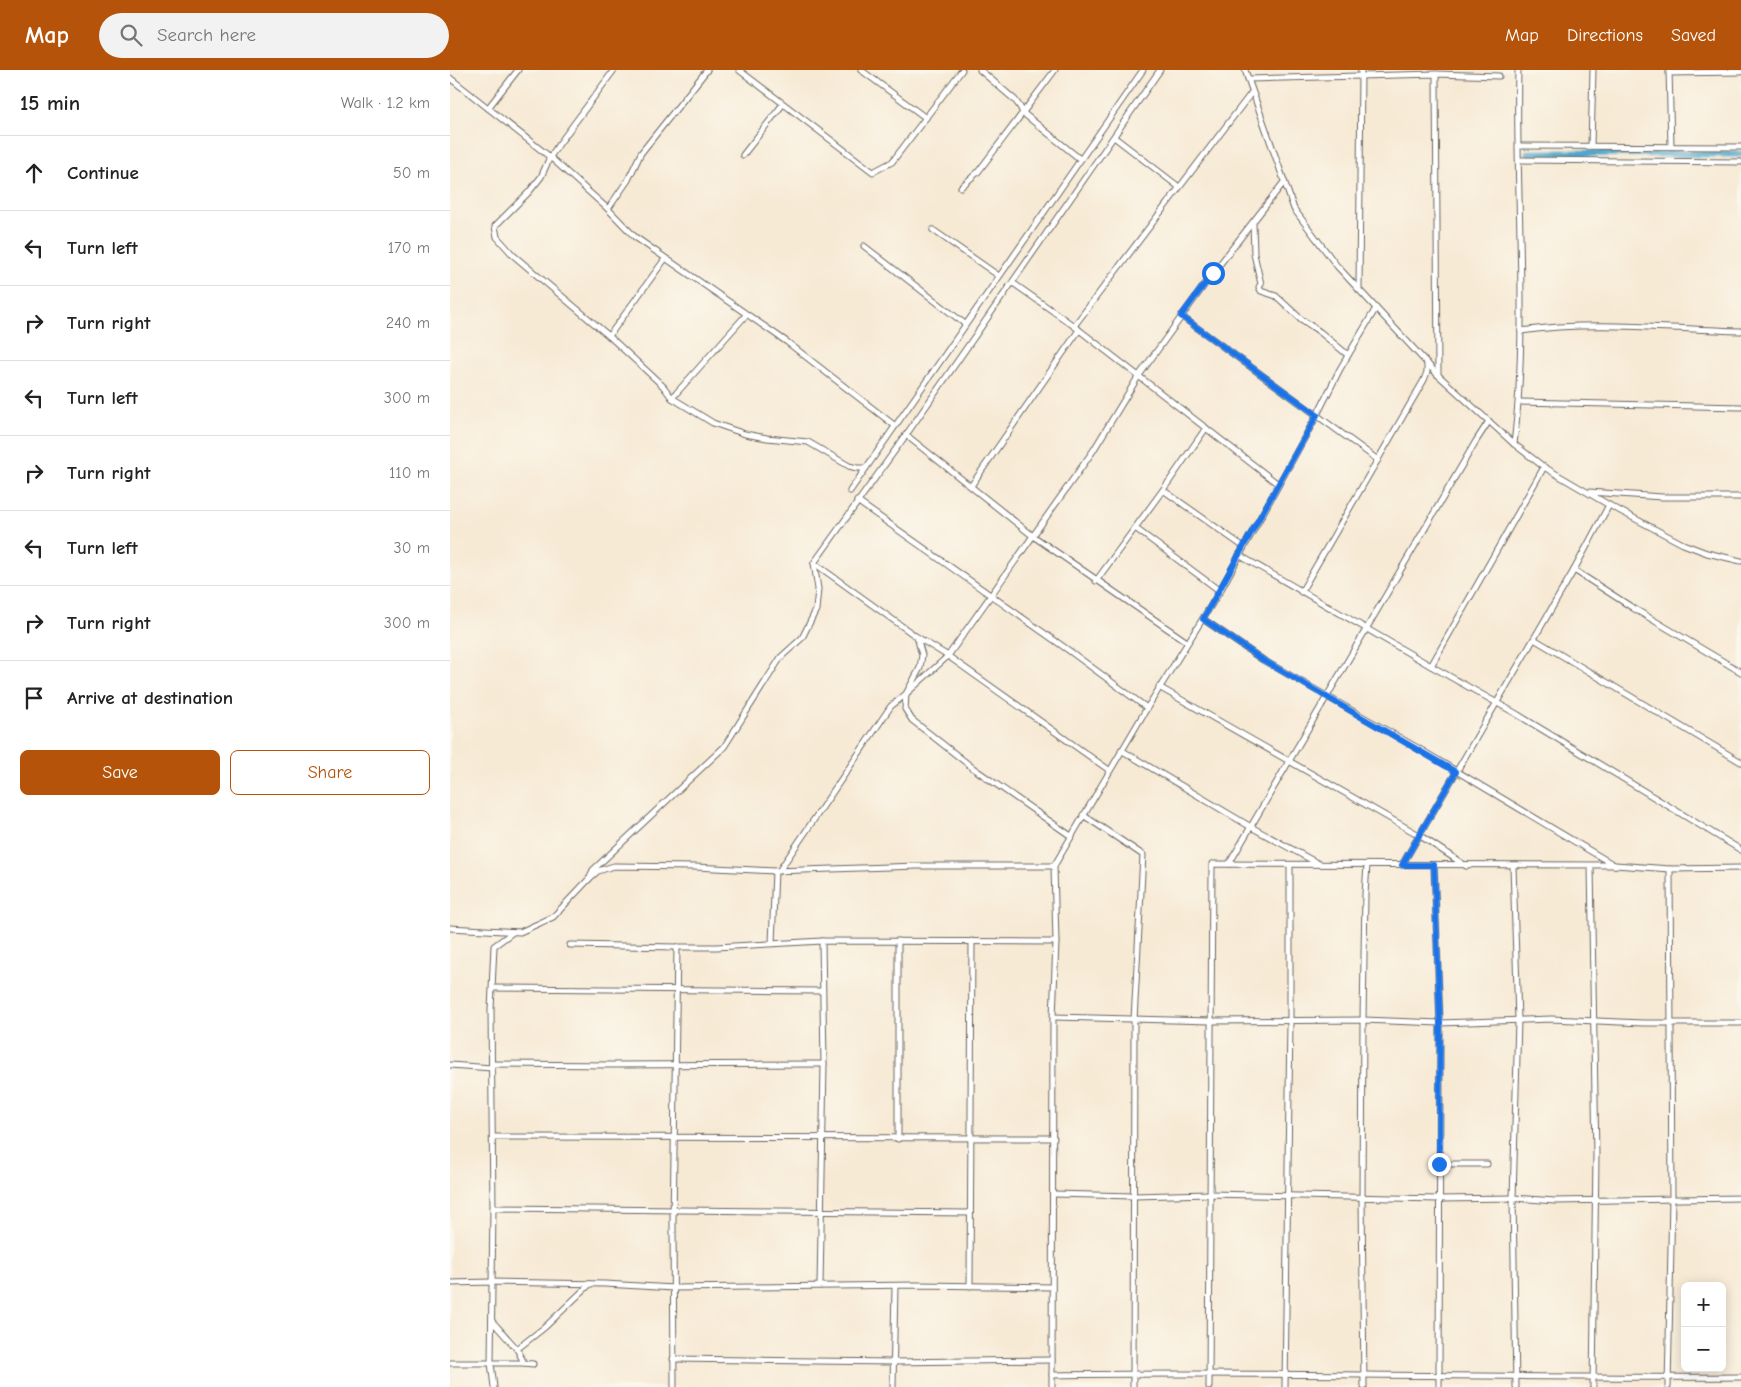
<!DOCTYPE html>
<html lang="en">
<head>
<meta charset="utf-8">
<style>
  body { margin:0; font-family:"Comic Neue",sans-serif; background:#f2f2f2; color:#222 }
  .controls { position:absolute; right:15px; bottom:15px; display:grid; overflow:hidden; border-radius:8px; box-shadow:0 2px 12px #0003 }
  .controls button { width:45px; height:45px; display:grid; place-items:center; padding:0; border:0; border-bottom:1px solid #e0e0e0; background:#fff; color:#222; font:25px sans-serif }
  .stop { position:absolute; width:15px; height:15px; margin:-11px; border:4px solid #1a73e8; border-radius:50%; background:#fff }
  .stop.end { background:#1a73e8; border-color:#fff; box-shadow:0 1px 5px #0008 }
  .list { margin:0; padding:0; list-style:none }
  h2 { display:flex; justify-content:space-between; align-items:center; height:65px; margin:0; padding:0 20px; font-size:21px }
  h2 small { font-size:16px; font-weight:400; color:#767676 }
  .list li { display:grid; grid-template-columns:32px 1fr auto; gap:15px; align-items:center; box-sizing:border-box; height:75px; padding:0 20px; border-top:1px solid #e0e0e0 }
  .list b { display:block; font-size:19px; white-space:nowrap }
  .list em { font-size:16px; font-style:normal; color:#767676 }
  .actions { display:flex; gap:10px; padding:15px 20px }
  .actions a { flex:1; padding:11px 0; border:1px solid #b45309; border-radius:8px; text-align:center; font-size:18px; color:#b45309 }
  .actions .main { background:#b45309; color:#fff }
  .icon { flex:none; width:28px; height:28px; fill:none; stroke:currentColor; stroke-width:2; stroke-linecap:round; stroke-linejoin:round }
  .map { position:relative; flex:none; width:1291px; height:1317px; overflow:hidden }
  header { display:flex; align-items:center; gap:30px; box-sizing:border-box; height:70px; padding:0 25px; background:#b45309; color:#fff }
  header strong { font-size:24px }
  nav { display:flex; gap:28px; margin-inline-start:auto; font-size:18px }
  .search { width:350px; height:45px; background:#f2f2f2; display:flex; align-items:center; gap:12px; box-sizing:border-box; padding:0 18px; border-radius:28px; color:#767676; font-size:19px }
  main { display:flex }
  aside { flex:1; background:#fff }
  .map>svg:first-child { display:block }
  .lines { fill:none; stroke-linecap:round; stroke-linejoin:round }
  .canal { stroke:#4fa7cc; stroke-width:7 }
  .minor-casing { stroke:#69645d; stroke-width:7 }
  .minor { stroke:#fff; stroke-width:5 }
  .route { stroke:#1a73e8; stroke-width:6 }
</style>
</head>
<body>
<header>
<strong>Map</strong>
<div class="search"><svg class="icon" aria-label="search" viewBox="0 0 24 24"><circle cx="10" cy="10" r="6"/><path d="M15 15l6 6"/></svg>Search here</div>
<nav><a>Map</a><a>Directions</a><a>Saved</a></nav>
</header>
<main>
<aside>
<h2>15 min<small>Walk · 1.2 km</small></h2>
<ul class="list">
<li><svg class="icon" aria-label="ahead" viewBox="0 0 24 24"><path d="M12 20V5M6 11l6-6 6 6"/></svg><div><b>Continue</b></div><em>50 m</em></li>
<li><svg class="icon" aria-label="left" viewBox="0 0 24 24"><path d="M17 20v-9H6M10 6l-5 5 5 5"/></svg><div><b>Turn left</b></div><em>170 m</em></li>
<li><svg class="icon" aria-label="right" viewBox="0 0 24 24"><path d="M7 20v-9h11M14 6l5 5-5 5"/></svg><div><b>Turn right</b></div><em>240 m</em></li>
<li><svg class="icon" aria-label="left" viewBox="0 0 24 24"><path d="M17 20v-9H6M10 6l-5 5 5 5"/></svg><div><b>Turn left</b></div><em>300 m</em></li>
<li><svg class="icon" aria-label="right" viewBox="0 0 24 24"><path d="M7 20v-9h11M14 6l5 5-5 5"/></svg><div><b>Turn right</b></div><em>110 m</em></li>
<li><svg class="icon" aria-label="left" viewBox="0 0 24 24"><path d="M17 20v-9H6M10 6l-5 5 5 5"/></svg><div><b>Turn left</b></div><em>30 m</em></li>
<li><svg class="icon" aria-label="right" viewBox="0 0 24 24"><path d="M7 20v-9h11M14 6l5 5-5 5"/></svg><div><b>Turn right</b></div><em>300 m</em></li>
<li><svg class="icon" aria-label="arrive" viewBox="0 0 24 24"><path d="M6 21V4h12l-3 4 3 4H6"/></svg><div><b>Arrive at destination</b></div></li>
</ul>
<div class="actions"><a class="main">Save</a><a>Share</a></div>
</aside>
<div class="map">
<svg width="1291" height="1317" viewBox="0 0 1291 1317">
  <rect width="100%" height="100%" fill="#fbf7ec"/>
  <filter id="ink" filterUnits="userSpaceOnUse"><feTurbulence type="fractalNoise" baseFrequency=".02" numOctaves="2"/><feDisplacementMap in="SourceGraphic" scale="10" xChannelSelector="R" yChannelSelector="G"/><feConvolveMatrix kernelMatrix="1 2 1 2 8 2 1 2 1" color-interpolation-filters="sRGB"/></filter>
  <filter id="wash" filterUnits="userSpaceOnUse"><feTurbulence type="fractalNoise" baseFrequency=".0096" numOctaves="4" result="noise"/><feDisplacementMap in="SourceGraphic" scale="20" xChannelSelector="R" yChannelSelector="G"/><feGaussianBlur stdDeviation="1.12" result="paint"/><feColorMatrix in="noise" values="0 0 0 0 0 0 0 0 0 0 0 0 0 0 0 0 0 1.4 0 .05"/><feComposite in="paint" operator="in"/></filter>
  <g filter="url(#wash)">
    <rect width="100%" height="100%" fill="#f7ead5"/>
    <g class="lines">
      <path class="canal" d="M1078,83L1291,84"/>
    </g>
  </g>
  <g filter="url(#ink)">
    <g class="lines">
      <g class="minor-casing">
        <g id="minor">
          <path d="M164,0L109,74L100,87L91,107L79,122L45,156L47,167L63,185L159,266L213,316L222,328L263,353L295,364L317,368L358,372L399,396L407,398H416"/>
          <path d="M289,0L423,102L442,92L512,0"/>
          <path d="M411,0L476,48"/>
          <path d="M530,0L565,30L570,37L573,43L630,89"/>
          <path d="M795,0L844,139L887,196L988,305L1064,374L1094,397L1159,435L1233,474L1257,483L1291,491"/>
          <path d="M1219,0L1221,76"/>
          <path d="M1219,3L1291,2"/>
          <path d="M986,4L988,305"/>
          <path d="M0,8L100,87L158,139L185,167L337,272L444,355"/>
          <path d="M798,9L986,4L1049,6"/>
          <path d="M38,38L68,0"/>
          <path d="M664,67L729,117"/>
          <path d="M1069,76L1291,77"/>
          <path d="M1141,76L1143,0"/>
          <path d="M293,85L333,34"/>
          <path d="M1069,90L1291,92"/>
          <path d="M511,117L528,102L605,0"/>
          <path d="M158,139L178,110L191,83L257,0"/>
          <path d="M803,153L804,184L811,214L809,217L811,221L826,226L851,249L870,262L898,285"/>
          <path d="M483,160L549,206"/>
          <path d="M414,176L515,254"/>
          <path d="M563,213L624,256L828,414"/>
          <path d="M909,220L911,0"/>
          <path d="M731,246L928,390"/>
          <path d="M624,256L802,22"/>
          <path d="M1071,261C1143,250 1218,259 1291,261"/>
          <path d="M159,266L215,189"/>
          <path d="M222,328L296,245"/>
          <path d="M1069,332L1291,337"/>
          <path d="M456,365L583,466L737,572"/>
          <path d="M1064,374C1079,250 1065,124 1068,0"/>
          <path d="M521,416L629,260"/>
          <path d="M713,420L794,477"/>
          <path d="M400,421L693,0"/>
          <path d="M1139,422L1212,427H1291"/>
          <path d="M407,431L621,582L697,638"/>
          <path d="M685,458L770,521"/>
          <path d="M789,485L981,596L1065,643L1291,780"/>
          <path d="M364,493L467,567L498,586L659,700"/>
          <path d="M1124,500L1183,538L1291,602"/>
          <path d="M646,511L718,413L756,358"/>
          <path d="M851,522L974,310L977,302V293"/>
          <path d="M753,549L813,590L966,677L1164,795"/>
          <path d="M467,567L472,585L470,598L456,624L455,639L462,650L523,698L621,766"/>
          <path d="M1084,569L1291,692"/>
          <path d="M981,596L1094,397"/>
          <path d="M709,617L969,765L1016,796"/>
          <path d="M671,680L801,757L869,794"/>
          <path d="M633,745L693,785L684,950L683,1317"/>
          <path d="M779,794L1026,371L1039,351"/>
          <path d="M952,795L1124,500L1159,435"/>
          <path d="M984,795L990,953L989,1317"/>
          <path d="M1063,796L1068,950L1063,1128L1066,1317"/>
          <path d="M1141,796L1146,1086L1143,1317"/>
          <path d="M329,801L441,636L456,624L498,586L643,381L688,307L763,203L834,112"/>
          <path d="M139,809L143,800L274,677L331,587L352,568L366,540L368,519L364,493L456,365L710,0"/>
          <path d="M0,858L70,862L103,847L139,809L148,801L164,796L245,797L325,801L467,796H604"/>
          <path d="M322,873L325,801"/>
          <path d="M120,875L227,877H266L372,871L606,872"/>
          <path d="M43,918L372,921"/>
          <path d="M603,947L761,951L913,950L990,953L1101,949L1193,953H1291"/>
          <path d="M42,994L161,995L374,994"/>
          <path d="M0,995L42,998"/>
          <path d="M43,1067L604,1068"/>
          <path d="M448,1069V871"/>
          <path d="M989,1094H1037"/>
          <path d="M603,1124L684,1126L760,1124L989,1129L1063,1128L1105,1131L1291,1128"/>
          <path d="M43,1138L520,1143"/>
          <path d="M0,1213L42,1212L155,1214L224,1218L468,1215L602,1217"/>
          <path d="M370,1216L374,994L372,871"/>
          <path d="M520,1216L522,871"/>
          <path d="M42,1251L67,1279L74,1293L83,1294"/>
          <path d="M67,1279L95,1257L140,1214"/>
          <path d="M223,1289L443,1292L602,1290"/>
          <path d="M0,1293H74"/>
          <path d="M602,1305C832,1301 1061,1309 1291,1307"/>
          <path d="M44,1317L41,1293L43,1138L41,940L44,876L63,862"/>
          <path d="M224,1317L223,1153L227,877"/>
          <path d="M443,1317L445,1216"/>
          <path d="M602,1317L603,947L606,872L604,796L697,638L770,521L867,345L890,299L926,238"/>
          <path d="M759,1317L762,794L1165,795L1220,799L1291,798"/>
          <path d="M835,1317L840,951V795"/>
          <path d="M914,1317L912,1127L913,950L915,824L917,795"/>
          <path d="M1218,1317L1222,1129L1220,799"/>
        </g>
      </g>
      <use href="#minor" class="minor"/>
    </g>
  </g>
  <g class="lines" filter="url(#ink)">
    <path class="route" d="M763,203L731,246L867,345L753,549L813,590L1006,702L952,795H984L990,953L989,1094"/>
  </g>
</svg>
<div class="controls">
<button>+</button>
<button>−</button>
</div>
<div class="stop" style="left:763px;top:203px"></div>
<div class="stop end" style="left:989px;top:1094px"></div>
</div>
</main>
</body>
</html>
